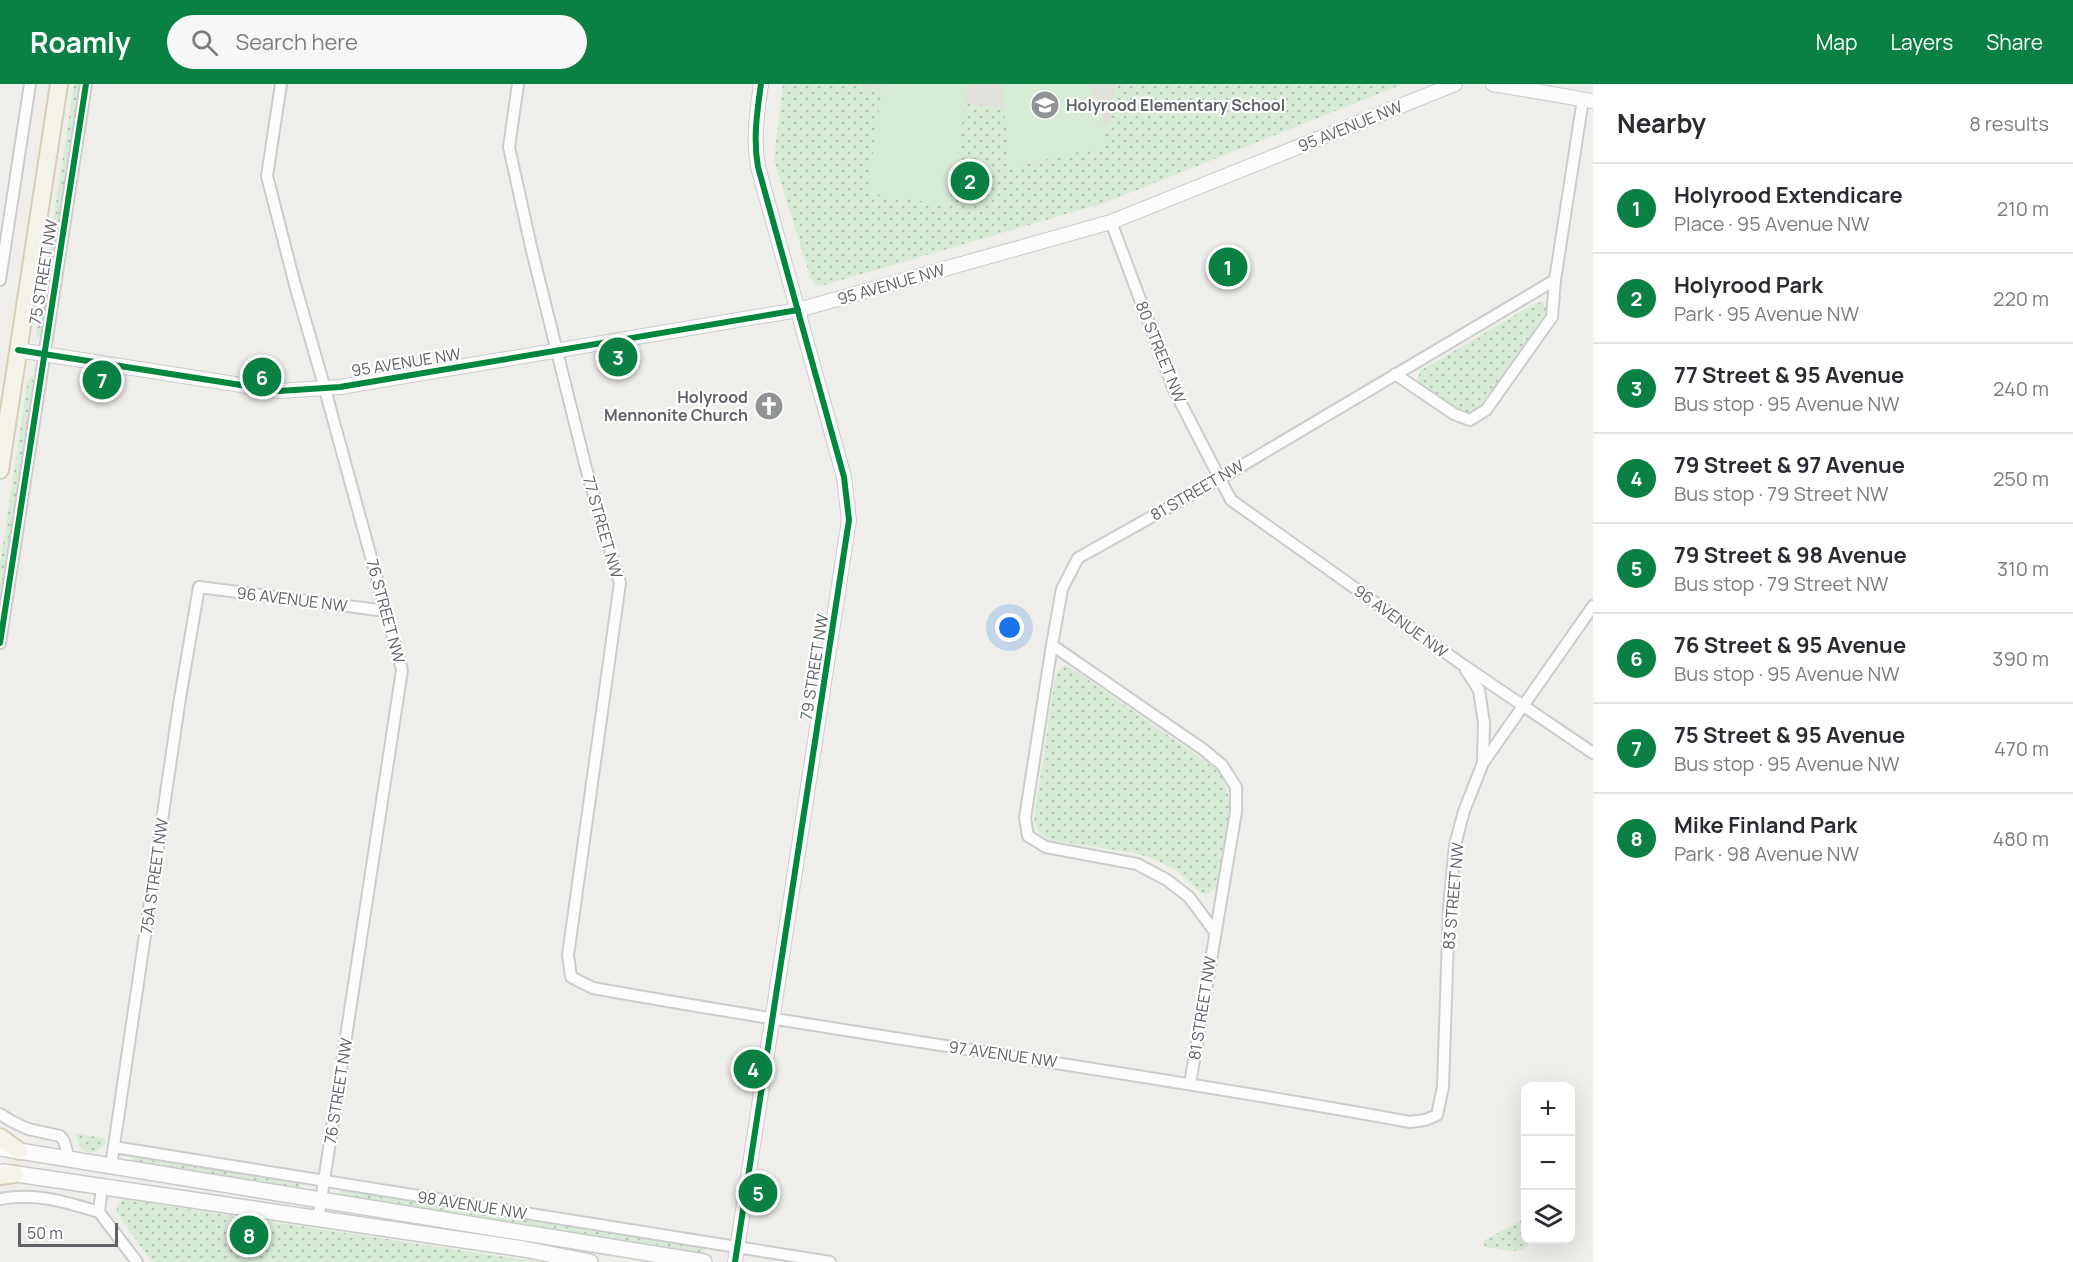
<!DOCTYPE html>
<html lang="en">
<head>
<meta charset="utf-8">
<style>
  body { margin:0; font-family:Manrope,sans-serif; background:#f7f7f7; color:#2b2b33 }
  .controls { position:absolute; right:18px; bottom:18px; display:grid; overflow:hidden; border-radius:12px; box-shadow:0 6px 24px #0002 }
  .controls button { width:54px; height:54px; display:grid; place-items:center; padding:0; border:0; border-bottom:2px solid #e1e1e2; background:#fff; color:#2b2b33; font:30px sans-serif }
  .scale { position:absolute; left:18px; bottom:15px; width:100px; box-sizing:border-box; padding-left:6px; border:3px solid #5f6368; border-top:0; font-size:16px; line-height:21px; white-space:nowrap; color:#5f6368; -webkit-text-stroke:4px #fff; paint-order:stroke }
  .you { position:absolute; left:1010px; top:544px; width:21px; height:21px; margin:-15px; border:4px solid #fff; border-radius:50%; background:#1a73e8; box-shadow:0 0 0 9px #1a73e833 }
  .badge { display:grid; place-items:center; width:39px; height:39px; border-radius:50%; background:#0b8043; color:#fff; font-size:20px; font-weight:700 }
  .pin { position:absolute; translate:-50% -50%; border:3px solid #fff; box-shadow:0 2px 6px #0006 }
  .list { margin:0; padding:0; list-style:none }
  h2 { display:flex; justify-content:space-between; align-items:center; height:78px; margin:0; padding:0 24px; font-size:26px }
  h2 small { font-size:20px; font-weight:400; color:#7c7c81 }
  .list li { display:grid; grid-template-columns:39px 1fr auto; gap:18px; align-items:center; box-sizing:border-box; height:90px; padding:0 24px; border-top:2px solid #e1e1e2 }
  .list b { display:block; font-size:22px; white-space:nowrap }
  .list p { margin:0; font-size:20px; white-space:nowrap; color:#7c7c81 }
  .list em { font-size:20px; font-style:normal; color:#7c7c81 }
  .icon { flex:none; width:33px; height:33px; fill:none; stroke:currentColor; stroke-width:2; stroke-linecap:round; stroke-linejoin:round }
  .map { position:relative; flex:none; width:1593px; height:1178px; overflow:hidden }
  header { display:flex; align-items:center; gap:36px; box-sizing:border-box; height:84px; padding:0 30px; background:#0b8043; color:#fff }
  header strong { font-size:28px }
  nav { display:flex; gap:33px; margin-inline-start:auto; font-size:21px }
  .search { width:420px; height:54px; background:#f7f7f7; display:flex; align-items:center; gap:15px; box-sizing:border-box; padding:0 21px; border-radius:33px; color:#7c7c81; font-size:22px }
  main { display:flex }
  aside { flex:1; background:#fff }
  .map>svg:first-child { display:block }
  .education { fill:#e2e0da }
  .grass { fill:url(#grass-dots) }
  .garden { fill:#d8ebd6 }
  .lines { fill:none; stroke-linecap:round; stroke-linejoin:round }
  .minor-casing { stroke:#cbcccc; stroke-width:14 }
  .tertiary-casing { stroke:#cbcccc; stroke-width:16 }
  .secondary-casing { stroke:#cacacb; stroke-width:18 }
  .primary-casing { stroke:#d7ceb8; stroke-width:20 }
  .minor { stroke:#fdfcfc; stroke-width:10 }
  .tertiary { stroke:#fdfcfc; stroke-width:14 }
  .secondary { stroke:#fdfcfc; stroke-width:15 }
  .primary { stroke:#f4f2e9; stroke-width:16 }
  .cycleway-casing { stroke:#fff; stroke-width:10 }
  .cycleway { stroke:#00873e; stroke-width:6 }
  .labels { text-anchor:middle; stroke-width:4.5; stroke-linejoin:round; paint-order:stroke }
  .poi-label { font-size:16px; font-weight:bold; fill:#5f6368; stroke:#fff; text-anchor:start }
  .street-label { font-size:16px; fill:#5f6368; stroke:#fff }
</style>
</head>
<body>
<header>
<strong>Roamly</strong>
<div class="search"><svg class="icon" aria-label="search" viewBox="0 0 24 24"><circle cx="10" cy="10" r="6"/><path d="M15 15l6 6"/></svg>Search here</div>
<nav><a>Map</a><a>Layers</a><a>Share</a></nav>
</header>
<main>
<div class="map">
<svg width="1593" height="1178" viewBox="0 0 1593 1178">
  <defs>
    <pattern id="grass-dots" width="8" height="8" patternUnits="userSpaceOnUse" patternTransform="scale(1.5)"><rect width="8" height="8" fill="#d8ebd6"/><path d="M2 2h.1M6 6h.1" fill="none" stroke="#b2c2b1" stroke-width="1.8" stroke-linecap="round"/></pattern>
  </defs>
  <rect width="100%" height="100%" fill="#efeeea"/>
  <path class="education" d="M845,0H1117L1109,42Z"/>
  <g class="grass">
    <path d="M74,0H80L41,252L38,254L36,250Z"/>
    <path d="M783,0H845L1109,42L1117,0H1403L1104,119L821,202L815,201L811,195L774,76Z"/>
    <path d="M1543,218L1547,226L1542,238L1481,321L1472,328L1461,329L1421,301L1418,295L1420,287L1536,219Z"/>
    <path d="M32,291L34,297L0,519V481L28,295Z"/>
    <path d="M1064,582L1073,585L1219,687C1227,701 1230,712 1229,728L1218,802L1208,810L1201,809L1177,787L1158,777L1136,769L1049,756L1040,750L1034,737L1055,594L1058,587Z"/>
    <path d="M75,1049L106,1055L105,1060L96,1068H86L79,1062Z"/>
    <path d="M133,1073L300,1100V1104L132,1077Z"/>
    <path d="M342,1106L705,1164L704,1169L339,1110L340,1107Z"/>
    <path d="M123,1115L538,1178H152L116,1128L118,1121Z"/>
    <path d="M1525,1134L1526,1156H1532L1523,1166L1512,1167L1485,1163L1483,1157Z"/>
  </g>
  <g class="garden">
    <path d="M883,0H968L950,121L867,109Z"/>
    <path d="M1002,0H1086C1102,19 1106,39 1102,63L1017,82L1009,78Z"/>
  </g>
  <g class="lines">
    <g class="minor-casing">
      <g id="minor">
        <path d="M281,0L267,92L295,201L321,291L402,586L318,1136"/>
        <path d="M518,0L509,63L532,167L586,384L620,499L568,871L571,893L593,904C864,953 1139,988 1410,1038L1425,1036L1437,1031L1443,1003L1449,823L1455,761L1464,727L1483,679L1593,522"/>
        <path d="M1111,138L1174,306L1231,416L1463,581L1593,669"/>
        <path d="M0,196L30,0"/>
        <path d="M1395,290L1454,330L1470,336L1486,326L1552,233L1555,196"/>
        <path d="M0,559L86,0"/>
        <path d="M1052,561L1025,734L1028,752L1046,763L1137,780L1167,796L1189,813L1215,848"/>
        <path d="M1466,586L1479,606L1484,639L1483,677"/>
        <path d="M1190,1000L1236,728V703L1222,681L1204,666L1052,561L1062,505L1078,474L1221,394L1555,196L1583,15"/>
        <path d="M0,1030L11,1037L28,1045L60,1052L64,1057L69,1075"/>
        <path d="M114,1063L830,1178"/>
        <path d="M111,1082L180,614L199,503L386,527"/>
        <path d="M102,1103L99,1128L137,1178"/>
        <path d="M0,1115C35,1108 66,1118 99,1128"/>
      </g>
    </g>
    <g class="tertiary-casing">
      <g id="tertiary">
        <path d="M1493,0L1593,17"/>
        <path d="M18,266L279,307L340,303L798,226L1111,138L1455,0"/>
        <path d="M735,1178L849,436L844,393L758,83C753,55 757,28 761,0"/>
      </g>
    </g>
    <g class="secondary-casing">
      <g id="secondary">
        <path d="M0,1064L704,1178"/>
        <path d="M3,1088L524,1165L590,1178"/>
      </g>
    </g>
    <g class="primary-casing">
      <g id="primary">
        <path d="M0,386L59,0"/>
        <path d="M0,1053L19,1067"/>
        <path d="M0,1092L15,1090"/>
      </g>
    </g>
    <use href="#minor" class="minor"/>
    <use href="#tertiary" class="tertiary"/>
    <use href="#secondary" class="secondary"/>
    <use href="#primary" class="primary"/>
    <g class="cycleway-casing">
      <g id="cycleway">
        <path d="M18,266L279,307L340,303L798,226"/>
        <path d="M0,559L86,0"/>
        <path d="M735,1178L849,436L844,393L758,83C753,55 757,28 761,0"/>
      </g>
    </g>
    <use href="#cycleway" class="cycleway"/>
  </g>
  <defs>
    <g id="school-disc" transform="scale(1.5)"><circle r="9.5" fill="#919496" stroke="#fff"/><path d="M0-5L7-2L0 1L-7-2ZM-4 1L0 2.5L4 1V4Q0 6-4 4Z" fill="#fff"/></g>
    <g id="church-disc" transform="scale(1.5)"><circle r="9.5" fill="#919496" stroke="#fff"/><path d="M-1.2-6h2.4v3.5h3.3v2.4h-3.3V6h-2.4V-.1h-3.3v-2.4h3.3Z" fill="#fff"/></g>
  </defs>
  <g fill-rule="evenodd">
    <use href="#school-disc" x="1045" y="21"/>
    <use href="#church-disc" x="769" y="322"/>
  </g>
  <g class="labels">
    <g class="poi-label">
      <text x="1066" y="27">Holyrood Elementary School</text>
      <text x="748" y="319" text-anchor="end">Holyrood<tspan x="748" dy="18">Mennonite Church</tspan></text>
    </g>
    <g class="street-label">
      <text transform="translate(1350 42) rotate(-22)" y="6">95 AVENUE NW</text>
      <text transform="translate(43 188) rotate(-81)" y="6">75 STREET NW</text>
      <text transform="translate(891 200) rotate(-16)" y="6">95 AVENUE NW</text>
      <text transform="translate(1161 268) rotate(68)" y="6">80 STREET NW</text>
      <text transform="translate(406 278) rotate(-9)" y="6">95 AVENUE NW</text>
      <text transform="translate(1197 406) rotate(-30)" y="6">81 STREET NW</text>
      <text transform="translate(603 443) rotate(74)" y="6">77 STREET NW</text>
      <text transform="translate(292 515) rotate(7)" y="6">96 AVENUE NW</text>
      <text transform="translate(386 527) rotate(75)" y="6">76 STREET NW</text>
      <text transform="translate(1401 537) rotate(36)" y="6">96 AVENUE NW</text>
      <text transform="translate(814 583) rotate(-81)" y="6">79 STREET NW</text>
      <text transform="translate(154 792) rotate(-82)" y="6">75A STREET NW</text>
      <text transform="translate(1453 812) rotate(-85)" y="6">83 STREET NW</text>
      <text transform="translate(1202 924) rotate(-81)" y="6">81 STREET NW</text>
      <text transform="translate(1003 970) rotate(8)" y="6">97 AVENUE NW</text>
      <text transform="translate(338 1007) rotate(-81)" y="6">76 STREET NW</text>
      <text transform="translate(472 1121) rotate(9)" y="6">98 AVENUE NW</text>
    </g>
  </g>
</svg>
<div class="controls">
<button>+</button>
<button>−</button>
<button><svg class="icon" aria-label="layers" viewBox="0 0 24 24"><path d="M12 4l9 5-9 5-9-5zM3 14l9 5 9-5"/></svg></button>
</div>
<div class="scale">50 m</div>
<div class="you"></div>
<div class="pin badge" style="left:1228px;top:183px">1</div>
<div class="pin badge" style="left:970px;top:97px">2</div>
<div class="pin badge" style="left:618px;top:273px">3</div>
<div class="pin badge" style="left:753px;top:985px">4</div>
<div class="pin badge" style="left:758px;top:1109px">5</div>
<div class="pin badge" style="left:262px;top:293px">6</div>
<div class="pin badge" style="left:102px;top:296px">7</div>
<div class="pin badge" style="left:249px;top:1151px">8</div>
</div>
<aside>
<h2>Nearby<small>8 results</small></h2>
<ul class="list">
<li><span class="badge">1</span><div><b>Holyrood Extendicare</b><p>Place · 95 Avenue NW</p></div><em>210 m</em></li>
<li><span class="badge">2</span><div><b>Holyrood Park</b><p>Park · 95 Avenue NW</p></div><em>220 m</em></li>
<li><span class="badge">3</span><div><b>77 Street &amp; 95 Avenue</b><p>Bus stop · 95 Avenue NW</p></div><em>240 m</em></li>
<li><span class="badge">4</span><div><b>79 Street &amp; 97 Avenue</b><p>Bus stop · 79 Street NW</p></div><em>250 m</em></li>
<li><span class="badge">5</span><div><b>79 Street &amp; 98 Avenue</b><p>Bus stop · 79 Street NW</p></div><em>310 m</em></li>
<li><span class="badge">6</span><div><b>76 Street &amp; 95 Avenue</b><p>Bus stop · 95 Avenue NW</p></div><em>390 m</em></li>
<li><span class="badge">7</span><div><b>75 Street &amp; 95 Avenue</b><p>Bus stop · 95 Avenue NW</p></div><em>470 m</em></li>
<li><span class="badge">8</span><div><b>Mike Finland Park</b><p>Park · 98 Avenue NW</p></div><em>480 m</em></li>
</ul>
</aside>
</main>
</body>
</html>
